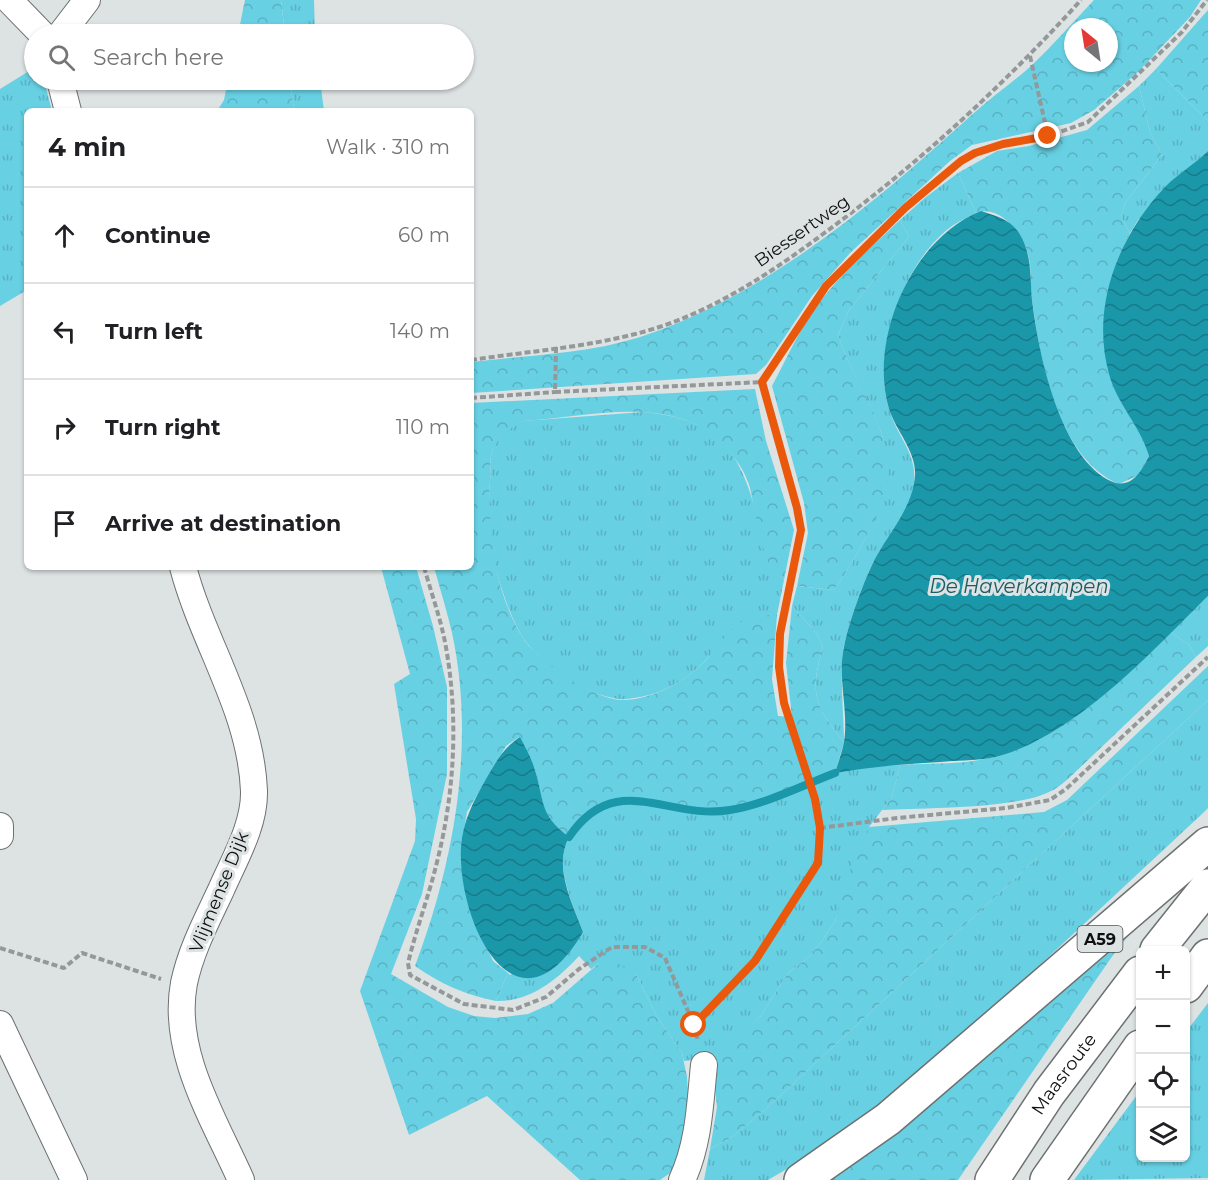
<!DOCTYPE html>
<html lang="en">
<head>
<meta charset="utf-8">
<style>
  body { margin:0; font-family:Montserrat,sans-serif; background:#f6f6f6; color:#202124 }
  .controls { position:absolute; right:18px; bottom:18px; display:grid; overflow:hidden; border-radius:9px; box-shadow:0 2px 4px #0004 }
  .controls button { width:54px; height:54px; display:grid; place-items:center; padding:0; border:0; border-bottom:2px solid #e0e0e0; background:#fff; color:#202124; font:30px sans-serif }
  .compass { position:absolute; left:1064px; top:18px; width:54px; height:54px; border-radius:50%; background:#fff; box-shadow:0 2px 4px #0004; rotate:330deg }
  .stop { position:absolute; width:18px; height:18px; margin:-14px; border:4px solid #ea580c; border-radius:50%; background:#fff }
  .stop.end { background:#ea580c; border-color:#fff; box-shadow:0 2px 6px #0008 }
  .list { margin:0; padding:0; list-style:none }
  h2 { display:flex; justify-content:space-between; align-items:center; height:78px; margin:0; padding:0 24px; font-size:26px }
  h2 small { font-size:20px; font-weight:400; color:#757577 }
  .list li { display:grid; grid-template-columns:39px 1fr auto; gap:18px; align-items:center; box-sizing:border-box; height:96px; padding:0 24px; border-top:2px solid #e0e0e0 }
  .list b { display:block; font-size:22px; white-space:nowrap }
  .list em { font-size:20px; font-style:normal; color:#757577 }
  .icon { flex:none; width:33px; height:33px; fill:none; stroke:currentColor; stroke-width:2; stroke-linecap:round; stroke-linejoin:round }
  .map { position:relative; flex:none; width:1208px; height:1180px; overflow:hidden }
  .search { position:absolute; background:#fff; box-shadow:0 2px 4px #0004; left:24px; top:24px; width:450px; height:66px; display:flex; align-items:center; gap:15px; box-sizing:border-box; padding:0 21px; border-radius:33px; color:#757577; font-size:22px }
  .panel { position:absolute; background:#fff; box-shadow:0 2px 4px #0004; left:24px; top:108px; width:450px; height:462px; border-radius:9px }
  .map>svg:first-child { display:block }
  .grass { fill:url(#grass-tufts) }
  .forest { fill:url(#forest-crowns); fill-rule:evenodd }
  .water { fill:url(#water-waves) }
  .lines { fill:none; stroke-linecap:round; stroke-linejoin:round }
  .stream { stroke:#1b97aa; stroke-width:8 }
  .minor-casing { stroke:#6d7172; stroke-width:28 }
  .highway-casing { stroke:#6d7172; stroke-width:36 }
  .path { stroke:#959899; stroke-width:4; stroke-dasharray:6 3; stroke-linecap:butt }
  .minor { stroke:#fff; stroke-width:26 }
  .highway { stroke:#fff; stroke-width:33 }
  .route { stroke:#ea580c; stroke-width:8 }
  .labels { text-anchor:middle; stroke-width:6; stroke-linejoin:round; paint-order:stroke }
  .shield { fill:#dde2e3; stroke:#4c4e4f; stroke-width:1.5 }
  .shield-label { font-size:16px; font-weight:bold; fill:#0e0f10 }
  .street-label { font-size:18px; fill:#0e0f10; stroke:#dde2e3 }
  .water-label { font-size:20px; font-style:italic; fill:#1c5a64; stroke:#dde2e3 }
</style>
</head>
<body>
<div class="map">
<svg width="1208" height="1180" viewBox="0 0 1208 1180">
  <defs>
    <pattern id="grass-tufts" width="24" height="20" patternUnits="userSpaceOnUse" patternTransform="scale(1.5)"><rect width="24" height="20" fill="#68d0e3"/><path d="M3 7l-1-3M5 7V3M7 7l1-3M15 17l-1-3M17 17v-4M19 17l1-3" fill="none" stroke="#59b1c2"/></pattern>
    <pattern id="forest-crowns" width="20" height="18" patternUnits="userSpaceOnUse" patternTransform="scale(1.5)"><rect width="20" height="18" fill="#68d0e3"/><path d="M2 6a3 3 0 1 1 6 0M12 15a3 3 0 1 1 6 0" fill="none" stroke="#59b1c2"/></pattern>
    <pattern id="water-waves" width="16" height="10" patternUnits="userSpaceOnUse" patternTransform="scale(1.5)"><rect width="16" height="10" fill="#1b97aa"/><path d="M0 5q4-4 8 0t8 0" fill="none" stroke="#167a89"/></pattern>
  </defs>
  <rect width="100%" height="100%" fill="#dde2e3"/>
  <g class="grass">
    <path d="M281,0H314L315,34H285Z"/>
    <path d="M34,68V80H44L52,111H27V290L0,306V89Z"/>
    <path d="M1156,69L1208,121V151L1138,220L1130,233L1121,217L1125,203L1162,155L1150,132L1139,86Z"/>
    <path d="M290,80H320L324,111H294Z"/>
    <path d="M958,173L976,213C968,217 959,221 952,226C903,262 871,351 889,409C898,440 920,455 913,489C907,518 884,539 872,565C862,587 849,622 844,646C839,668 844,717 844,742C813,704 810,693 823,646L817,634L792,606L797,586L834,590C864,547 899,485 881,432C869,399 849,369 838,335L849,310L909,237L900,220L926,197Z"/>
    <path d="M643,412C721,419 741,452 759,523C765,548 765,562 784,580L777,615C745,614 727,638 707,659C690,677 665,693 640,697C633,698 625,700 618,699C585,694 546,669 526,642C507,616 489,553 488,521C488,507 490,493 490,480C491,471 489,460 492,452C496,438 510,426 523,421Z"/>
    <path d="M1208,596V646L1196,657L1189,645L1171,632Z"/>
    <path d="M1208,700V808L1202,814L940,1058L819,1150L768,1180H704L710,1149L732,1137L768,1107Z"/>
    <path d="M900,765L892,797L869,827L835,921L821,942L810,956L788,973L760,1017L736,1039L712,1058L684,1061L682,1053L656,1015L636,974L599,963L591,969L579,956C557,980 530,1002 496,1001L508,973L510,975L583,932C566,887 543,843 595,812C613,802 627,799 648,801C679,803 700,817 733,810C767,802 799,785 832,774C853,767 878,766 900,765Z"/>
    <path d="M1208,1003V1178L1074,1180L1140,1091V1158H1186V1032Z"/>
  </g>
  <g class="forest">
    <path d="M245,0H281L285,34H238Z"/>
    <path d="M1094,0H1201L1190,17L1137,73L1094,110L1071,123L972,145L950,161L851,252L812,296L766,365L756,374L471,393V362C529,355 591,354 646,335C771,292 878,200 975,112C993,96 1013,82 1031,66C1053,45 1073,22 1094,0ZM1073,27H1109V63H1073Z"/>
    <path d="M1208,10V121L1156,69Z"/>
    <path d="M228,80H290L294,111H217L224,100Z"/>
    <path d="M1139,86L1150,132L1162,155L1125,203L1121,217L1130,233L1116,264L1149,456L1139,475L1119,484C1058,459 1040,359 1032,300C1030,285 1032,269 1028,254C1023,234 1000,204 976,213L958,173L997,151L1029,146L1087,130Z"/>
    <path d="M900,220L909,237L849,310L838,335C849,369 870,399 881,432C885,446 891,463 888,478C882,512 855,561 834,590L797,586L808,533L804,503L772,386C785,362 796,336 812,313C836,277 869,250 900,220Z"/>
    <path d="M755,389L766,441L794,530L784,580C780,576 774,572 771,567C762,555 754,506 750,488C746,473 737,460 727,449C678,391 589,417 524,421C510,427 497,438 492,452C489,460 491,471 490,479C488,533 494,594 525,641C540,663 593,698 620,700C651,701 687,681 708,658C719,645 730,627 746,619C756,614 766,615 777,615L772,679L778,716L792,717L786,663L792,606L817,634L823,646C810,693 813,704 844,742L835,773C801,786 766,804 730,810C668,821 616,768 569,837C537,814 545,800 534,767C531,757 524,747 519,737L506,746L467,812L461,849L464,883L472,916L493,961L508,973L496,1001C465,995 441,984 415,966C454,863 476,743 452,633C447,611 440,589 434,567H471V403Z"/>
    <path d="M381,567H416L433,626L447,687V774L422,894L391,974L448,1007L474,1016L495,1018L528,1014L553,1003L599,963L612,961L636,974L656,1015L682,1053L687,1077L690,1122L673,1171L660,1180H580L487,1096L409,1135L360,991L415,841L416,819L394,684L410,674Z"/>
    <path d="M1171,632L1189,645L1196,657L1068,779C1062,784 1056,789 1049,792C1015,809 923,808 882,810L892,797L900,765C928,763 966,765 992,757C1064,738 1120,682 1171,632Z"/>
    <path d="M1208,666V700L768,1107L732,1137L710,1149L717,1107L712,1058L760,1017L788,973L810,956L821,942L835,921L855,853L869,827L1044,812L1067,800Z"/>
    <path d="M1161,893L1111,958L958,1180H818Z"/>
  </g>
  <g class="water">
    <path d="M1208,151V596C1151,652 1071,741 990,758C974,761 956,760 940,762C904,764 870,767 835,773C838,763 842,752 844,742C849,711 837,677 844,647C848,625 862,586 872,565C886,535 912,511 915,476C917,452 896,431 889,409C868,339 912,238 981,211C996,216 1010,219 1019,233C1032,253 1030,277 1032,300C1038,351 1060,460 1113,482C1132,489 1142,470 1149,456C1141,427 1117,404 1109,374C1090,306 1119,235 1166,186C1179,173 1195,164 1208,151Z"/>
    <path d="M520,737C525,747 531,757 534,767C545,800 538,814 569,837C553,867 572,902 583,932C516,1046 457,922 461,847C463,821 473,802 486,779C496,762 503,748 520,737Z"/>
  </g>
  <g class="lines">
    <path class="stream" d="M569,837C616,768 668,821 730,810C766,804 801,786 835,773"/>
    <g class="minor-casing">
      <g id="minor">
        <path d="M9,0L42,34"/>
        <path d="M61,34L87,0"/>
        <path d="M60,80L68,111"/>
        <path d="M183,567C203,643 251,711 254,791C255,825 234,860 221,890C207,920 191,950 184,983C171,1052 214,1119 241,1180"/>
        <path d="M0,826V836"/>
        <path d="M0,1024L74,1180"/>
        <path d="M682,1180C699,1144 700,1104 704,1065"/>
      </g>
    </g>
    <g class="highway-casing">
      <g id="highway">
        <path d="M1157,950L1208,886"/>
        <path d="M1186,986L1208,956"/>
        <path d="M801,1180L888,1119L1208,844"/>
        <path id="s1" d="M992,1180L1049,1093L1140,973"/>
        <path d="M1047,1180L1140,1047"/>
      </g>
    </g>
    <g class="path">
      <path d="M1030,56L1048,136"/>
      <path d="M556,347L555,392L762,382L797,508L801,530L780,634L779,667L784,703L815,799L820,828L818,863L755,961L694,1025"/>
      <path d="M471,360C537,350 608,346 671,323C727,302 776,269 823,234C917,165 1003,86 1081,0"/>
      <path d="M762,382L826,286L905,208L961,161L975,153L1003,144L1048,136L1088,122L1182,32L1207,0"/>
      <path d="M471,398L555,392"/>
      <path d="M424,567C431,592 440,617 445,642C459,716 455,793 436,866C428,898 416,930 408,963L410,975L464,1004L513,1010L546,997L579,969L612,947H645L665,958L694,1025L698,1041"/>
      <path d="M820,828L897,818L1006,808L1050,800L1066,789L1208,657"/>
      <path d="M0,948L64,968L82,953L161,979"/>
    </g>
    <use href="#minor" class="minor"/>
    <use href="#highway" class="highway"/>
  </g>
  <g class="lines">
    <path class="route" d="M694,1025L755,961L818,863L820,828L815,799L784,703L779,667L780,634L801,530L797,508L762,382L826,286L905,208L961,161L975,153L1003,144L1048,136"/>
  </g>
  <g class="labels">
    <rect class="shield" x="1077.5" y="926" width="45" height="26" rx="4.5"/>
    <g class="shield-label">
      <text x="1100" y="945">A59</text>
    </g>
    <g class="street-label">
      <text transform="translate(802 231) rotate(-35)" y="6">Biessertweg</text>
      <text transform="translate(219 892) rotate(-68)" y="6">Vlijmense Dijk</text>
      <text dy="6" stroke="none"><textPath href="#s1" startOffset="128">Maasroute</textPath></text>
    </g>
    <g class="water-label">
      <text x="1019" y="593">De Haverkampen</text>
    </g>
  </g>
</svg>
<div class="controls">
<button>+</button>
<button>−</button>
<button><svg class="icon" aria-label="locate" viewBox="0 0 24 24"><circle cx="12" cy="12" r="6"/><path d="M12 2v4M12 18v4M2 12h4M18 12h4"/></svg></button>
<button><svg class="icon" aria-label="layers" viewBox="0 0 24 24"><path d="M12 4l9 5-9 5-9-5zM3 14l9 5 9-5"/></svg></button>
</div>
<svg class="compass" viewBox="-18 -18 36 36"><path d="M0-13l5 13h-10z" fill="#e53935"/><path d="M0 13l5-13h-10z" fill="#757577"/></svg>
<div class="stop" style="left:694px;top:1025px"></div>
<div class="stop end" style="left:1048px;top:136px"></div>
<div class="search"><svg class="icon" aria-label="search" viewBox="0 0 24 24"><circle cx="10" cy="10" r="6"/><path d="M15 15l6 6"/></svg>Search here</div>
<section class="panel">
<h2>4 min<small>Walk · 310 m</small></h2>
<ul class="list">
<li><svg class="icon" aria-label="ahead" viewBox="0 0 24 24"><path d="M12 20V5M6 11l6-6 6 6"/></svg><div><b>Continue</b></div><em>60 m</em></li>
<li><svg class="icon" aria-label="left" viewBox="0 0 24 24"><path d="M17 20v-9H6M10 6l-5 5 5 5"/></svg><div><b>Turn left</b></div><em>140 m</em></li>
<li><svg class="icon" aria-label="right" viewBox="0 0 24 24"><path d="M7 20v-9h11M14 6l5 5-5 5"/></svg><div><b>Turn right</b></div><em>110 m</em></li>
<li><svg class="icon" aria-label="arrive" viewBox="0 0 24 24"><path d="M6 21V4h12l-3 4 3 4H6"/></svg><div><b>Arrive at destination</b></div></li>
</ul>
</section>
</div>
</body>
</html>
